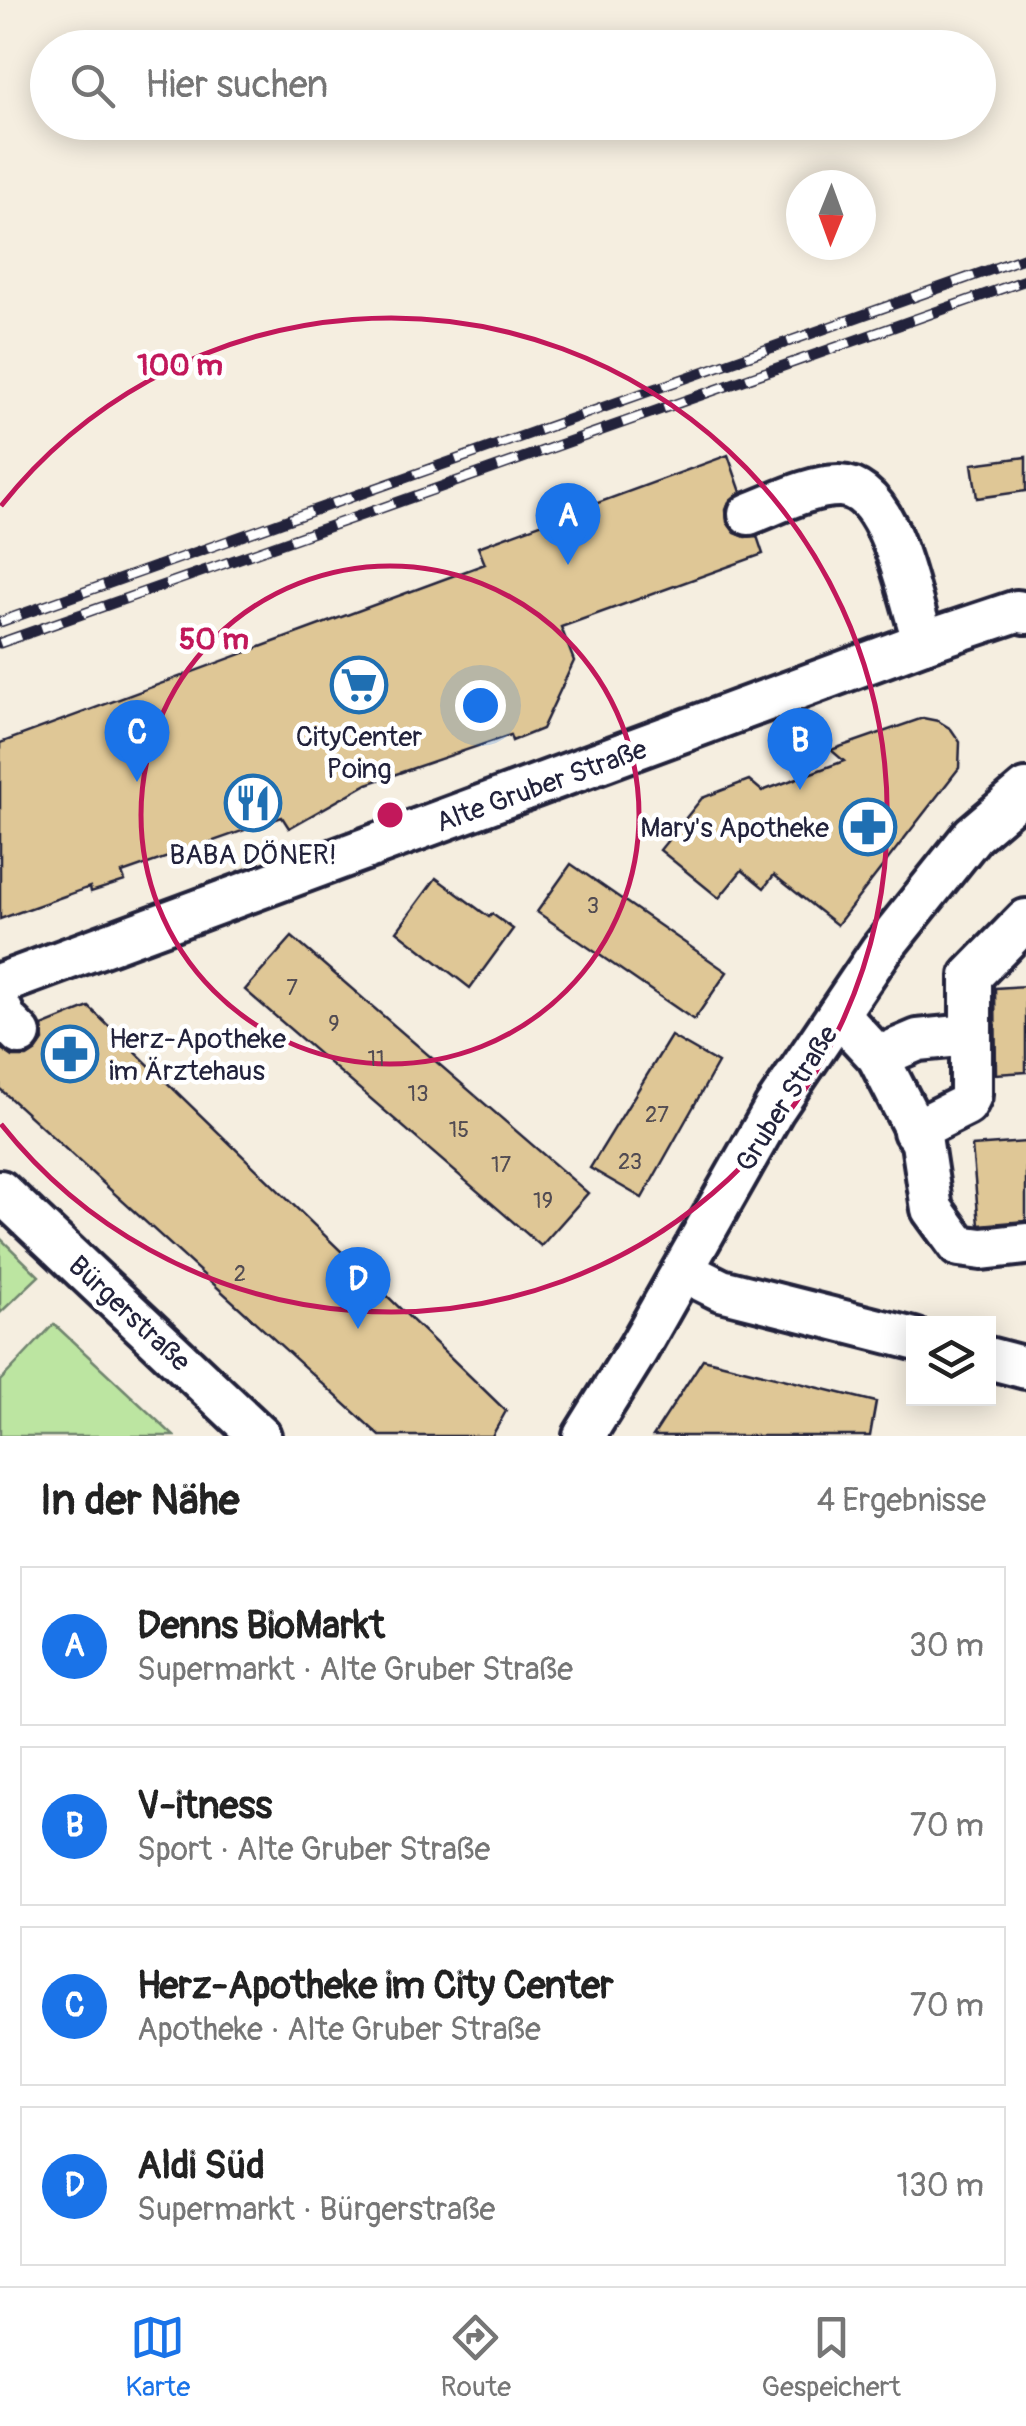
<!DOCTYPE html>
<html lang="de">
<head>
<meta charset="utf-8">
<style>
  body { margin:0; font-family:Pangolin,sans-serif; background:#f6f6f6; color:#222 }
  .controls { position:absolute; right:30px; bottom:30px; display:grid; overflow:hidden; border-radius:0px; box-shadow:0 5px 25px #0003 }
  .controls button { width:90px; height:90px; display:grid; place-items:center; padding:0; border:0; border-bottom:2px solid #e0e0e0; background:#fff; color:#222; font:50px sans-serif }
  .compass { position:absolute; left:786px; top:170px; width:90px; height:90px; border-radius:50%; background:#fff; box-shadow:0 5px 25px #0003; rotate:181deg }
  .you { position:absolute; left:480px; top:705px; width:35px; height:35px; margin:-25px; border:8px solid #fff; border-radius:50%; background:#1a73e8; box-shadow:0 0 0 15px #1a73e833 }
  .badge { display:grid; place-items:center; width:65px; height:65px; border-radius:50%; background:#1a73e8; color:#fff; font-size:32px; font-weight:700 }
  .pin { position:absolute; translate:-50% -82px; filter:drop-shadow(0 2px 5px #0008) }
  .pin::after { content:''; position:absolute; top:52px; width:35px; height:30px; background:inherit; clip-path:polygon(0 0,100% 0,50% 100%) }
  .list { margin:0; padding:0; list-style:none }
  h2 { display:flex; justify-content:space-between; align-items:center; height:130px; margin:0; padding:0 40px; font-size:42px }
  h2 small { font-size:32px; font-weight:400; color:#767676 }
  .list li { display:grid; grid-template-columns:65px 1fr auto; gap:30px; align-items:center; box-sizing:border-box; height:160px; margin:0 20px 20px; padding:0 20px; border:2px solid #e0e0e0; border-radius:0px }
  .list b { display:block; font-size:38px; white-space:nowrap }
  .list p { margin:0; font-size:32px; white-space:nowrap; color:#767676 }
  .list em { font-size:32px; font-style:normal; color:#767676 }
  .icon { flex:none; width:55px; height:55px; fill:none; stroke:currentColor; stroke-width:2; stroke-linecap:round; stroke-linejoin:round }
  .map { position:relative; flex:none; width:1026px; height:1436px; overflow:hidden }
  .search { position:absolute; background:#fff; box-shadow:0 5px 25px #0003; left:30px; right:30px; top:30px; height:110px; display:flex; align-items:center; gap:25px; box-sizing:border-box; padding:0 35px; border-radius:55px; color:#767676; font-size:38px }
  .sheet { height:850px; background:#fff }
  nav { display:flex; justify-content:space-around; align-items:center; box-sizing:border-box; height:140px; border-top:2px solid #e0e0e0; background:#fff; font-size:28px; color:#767676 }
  nav a { display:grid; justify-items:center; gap:5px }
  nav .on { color:#1a73e8 }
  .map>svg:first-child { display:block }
  .green { fill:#bce5a1; stroke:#6f846e; stroke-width:2.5 }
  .building { fill:#dfc796; stroke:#22223b; stroke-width:2.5 }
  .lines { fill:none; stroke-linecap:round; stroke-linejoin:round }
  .minor-casing { stroke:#22223b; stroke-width:48 }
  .minor { stroke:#fff; stroke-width:40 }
  .rail-casing { stroke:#22223b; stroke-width:11 }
  .rail { stroke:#fff; stroke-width:8; stroke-dasharray:22; stroke-linecap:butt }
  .ring { fill:none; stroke:#c2185b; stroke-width:5 }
  .labels { text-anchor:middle; stroke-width:9; stroke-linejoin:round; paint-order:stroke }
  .number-label { font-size:22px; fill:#514b52 }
  .poi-label { font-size:28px; fill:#22223b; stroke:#fff }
  .street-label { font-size:28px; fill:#22223b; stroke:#fff }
  .centre { fill:#c2185b; stroke:#fff; stroke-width:5 }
  .ring-label { font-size:30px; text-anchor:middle; font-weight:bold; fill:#c2185b; stroke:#fff; stroke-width:9; stroke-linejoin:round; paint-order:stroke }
</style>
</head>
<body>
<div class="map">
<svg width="1026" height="1436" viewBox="0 0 1026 1436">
  <rect width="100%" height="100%" fill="#f5eee0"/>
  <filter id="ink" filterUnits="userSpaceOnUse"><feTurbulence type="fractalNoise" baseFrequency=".01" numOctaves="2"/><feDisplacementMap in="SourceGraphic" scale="20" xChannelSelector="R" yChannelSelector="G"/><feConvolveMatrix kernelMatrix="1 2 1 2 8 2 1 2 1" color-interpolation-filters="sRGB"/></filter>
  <g filter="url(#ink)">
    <g class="green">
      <path d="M0,1238L39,1276L0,1313Z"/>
      <path d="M54,1324L174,1436H0V1381Z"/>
    </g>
    <g class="building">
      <path d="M728,455L741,492L730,500L726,510L727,522L735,533L745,537L757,536L763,554L561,627L574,661L542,729L512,741L510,735L367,784L289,828L282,817L122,873L125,881L91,892L90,887L0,919V743L485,564L478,547Z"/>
      <path d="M1026,457V491L977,498L972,464Z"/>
      <path d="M923,718L938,721L951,729L960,742L959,768L837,925L774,875L764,888L742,870L719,898L660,850L702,798L749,780L762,791L844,761L831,750Z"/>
      <path d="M571,864L727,972L694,1020L537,912Z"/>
      <path d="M436,878L489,917L492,914L513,929L470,988L397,931Z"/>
      <path d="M292,937L588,1193L541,1246L245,990Z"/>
      <path d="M1026,986V1072L996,1074L995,988Z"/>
      <path d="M89,1007L506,1411L492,1436H380L0,1089V1048L13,1057H27L36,1051L43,1041L42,1026Z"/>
      <path d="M671,1036L718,1063L642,1198L590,1168Z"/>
      <path d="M1026,1142V1221L979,1225L972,1146Z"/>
      <path d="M703,1359L876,1402L870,1436H653Z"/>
    </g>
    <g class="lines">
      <g class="minor-casing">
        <g id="minor">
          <path d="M749,514C776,504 809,486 839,486C893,487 908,601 924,642"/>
          <path d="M0,984L924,642L1017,611L1026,613"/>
          <path d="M0,1007L7,1021L20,1034"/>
          <path d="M838,1014L878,1057L922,1143L932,1209L959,1246L982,1249L1026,1244"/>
          <path d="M878,1057L918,1040L970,1035"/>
          <path d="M914,1131L966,1105L971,1095V976L1026,920"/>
          <path d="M0,1191L260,1436"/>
          <path d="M683,1271L721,1290L914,1339"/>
          <path d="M988,1358L1026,1368"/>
          <path d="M584,1436L638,1349L774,1109L881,950L973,835L1026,790"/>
        </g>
      </g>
      <use href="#minor" class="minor"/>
      <g class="rail-casing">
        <g id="rail">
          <path d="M0,622L1026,257"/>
          <path d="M0,643L1026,280"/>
        </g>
      </g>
      <use href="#rail" class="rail"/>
    </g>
  </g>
  <g class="ring">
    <circle cx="390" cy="815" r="249"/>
    <path d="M1 506A497 497 0 1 1 1 1124"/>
  </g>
  <defs>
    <g id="supermarket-ring" transform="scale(2.875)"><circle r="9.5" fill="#fff" stroke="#1f6fb2" stroke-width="1.5"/><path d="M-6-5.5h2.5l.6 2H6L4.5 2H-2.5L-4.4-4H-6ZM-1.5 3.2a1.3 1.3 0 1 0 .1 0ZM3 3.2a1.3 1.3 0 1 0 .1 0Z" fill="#1f6fb2"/></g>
    <g id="restaurant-ring" transform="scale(2.875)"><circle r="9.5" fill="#fff" stroke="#1f6fb2" stroke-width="1.5"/><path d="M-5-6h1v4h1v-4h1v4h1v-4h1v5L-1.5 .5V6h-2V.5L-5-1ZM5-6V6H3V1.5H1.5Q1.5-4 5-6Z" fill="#1f6fb2"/></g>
    <g id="pharmacy-ring" transform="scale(2.875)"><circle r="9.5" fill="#fff" stroke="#1f6fb2" stroke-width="1.5"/><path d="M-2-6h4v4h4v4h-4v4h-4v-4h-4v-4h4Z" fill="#1f6fb2"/></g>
  </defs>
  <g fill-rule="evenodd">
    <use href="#supermarket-ring" x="359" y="685"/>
    <use href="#restaurant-ring" x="253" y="803"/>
    <use href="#pharmacy-ring" x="868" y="827"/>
    <use href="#pharmacy-ring" x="70" y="1054"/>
  </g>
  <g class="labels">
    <g class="number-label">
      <text x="593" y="913">3</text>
      <text x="292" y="995">7</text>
      <text x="334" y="1031">9</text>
      <text x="376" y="1066">11</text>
      <text x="418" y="1101">13</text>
      <text x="657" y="1122">27</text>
      <text x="459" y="1137">15</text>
      <text x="630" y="1169">23</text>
      <text x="501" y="1172">17</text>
      <text x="543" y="1208">19</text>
      <text x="240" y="1281">2</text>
    </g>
    <g class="poi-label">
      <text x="359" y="746">CityCenter<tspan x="359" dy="32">Poing</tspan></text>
      <text x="829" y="837" text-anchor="end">Mary's Apotheke</text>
      <text x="253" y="864">BABA DÖNER!</text>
      <text x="109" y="1048" text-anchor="start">Herz-Apotheke<tspan x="109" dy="32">im Ärztehaus</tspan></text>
    </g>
    <g class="street-label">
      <text transform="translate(541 785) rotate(-20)" y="10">Alte Gruber Straße</text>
      <text transform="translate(786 1098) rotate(-58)" y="10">Gruber Straße</text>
      <text transform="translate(130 1313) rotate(43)" y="10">Bürgerstraße</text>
    </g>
  </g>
  <circle cx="390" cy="815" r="15" class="centre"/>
  <g class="ring-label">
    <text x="180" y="375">100 m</text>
    <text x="214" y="649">50 m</text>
  </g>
</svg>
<div class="controls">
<button><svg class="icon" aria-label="layers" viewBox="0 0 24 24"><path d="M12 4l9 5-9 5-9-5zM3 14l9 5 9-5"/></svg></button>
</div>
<svg class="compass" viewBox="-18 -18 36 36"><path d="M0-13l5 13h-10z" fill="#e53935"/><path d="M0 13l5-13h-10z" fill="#767676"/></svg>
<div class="you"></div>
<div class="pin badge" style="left:568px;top:565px">A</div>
<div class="pin badge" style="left:800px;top:790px">B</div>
<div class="pin badge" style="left:137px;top:782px">C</div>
<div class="pin badge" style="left:358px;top:1329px">D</div>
<div class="search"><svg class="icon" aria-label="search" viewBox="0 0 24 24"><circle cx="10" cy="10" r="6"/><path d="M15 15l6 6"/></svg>Hier suchen</div>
</div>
<section class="sheet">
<h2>In der Nähe<small>4 Ergebnisse</small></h2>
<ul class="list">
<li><span class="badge">A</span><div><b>Denns BioMarkt</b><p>Supermarkt · Alte Gruber Straße</p></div><em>30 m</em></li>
<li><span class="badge">B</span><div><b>V-itness</b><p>Sport · Alte Gruber Straße</p></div><em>70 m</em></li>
<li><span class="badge">C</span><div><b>Herz-Apotheke im City Center</b><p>Apotheke · Alte Gruber Straße</p></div><em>70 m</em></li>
<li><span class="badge">D</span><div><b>Aldi Süd</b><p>Supermarkt · Bürgerstraße</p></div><em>130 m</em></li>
</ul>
</section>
<nav>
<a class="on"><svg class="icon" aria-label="map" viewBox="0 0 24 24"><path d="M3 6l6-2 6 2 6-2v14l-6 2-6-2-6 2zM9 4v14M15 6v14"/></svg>Karte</a>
<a><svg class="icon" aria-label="directions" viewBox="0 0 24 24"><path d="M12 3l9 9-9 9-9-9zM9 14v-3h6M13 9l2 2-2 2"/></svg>Route</a>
<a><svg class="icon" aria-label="saved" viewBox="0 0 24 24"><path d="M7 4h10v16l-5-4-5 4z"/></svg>Gespeichert</a>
</nav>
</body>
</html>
